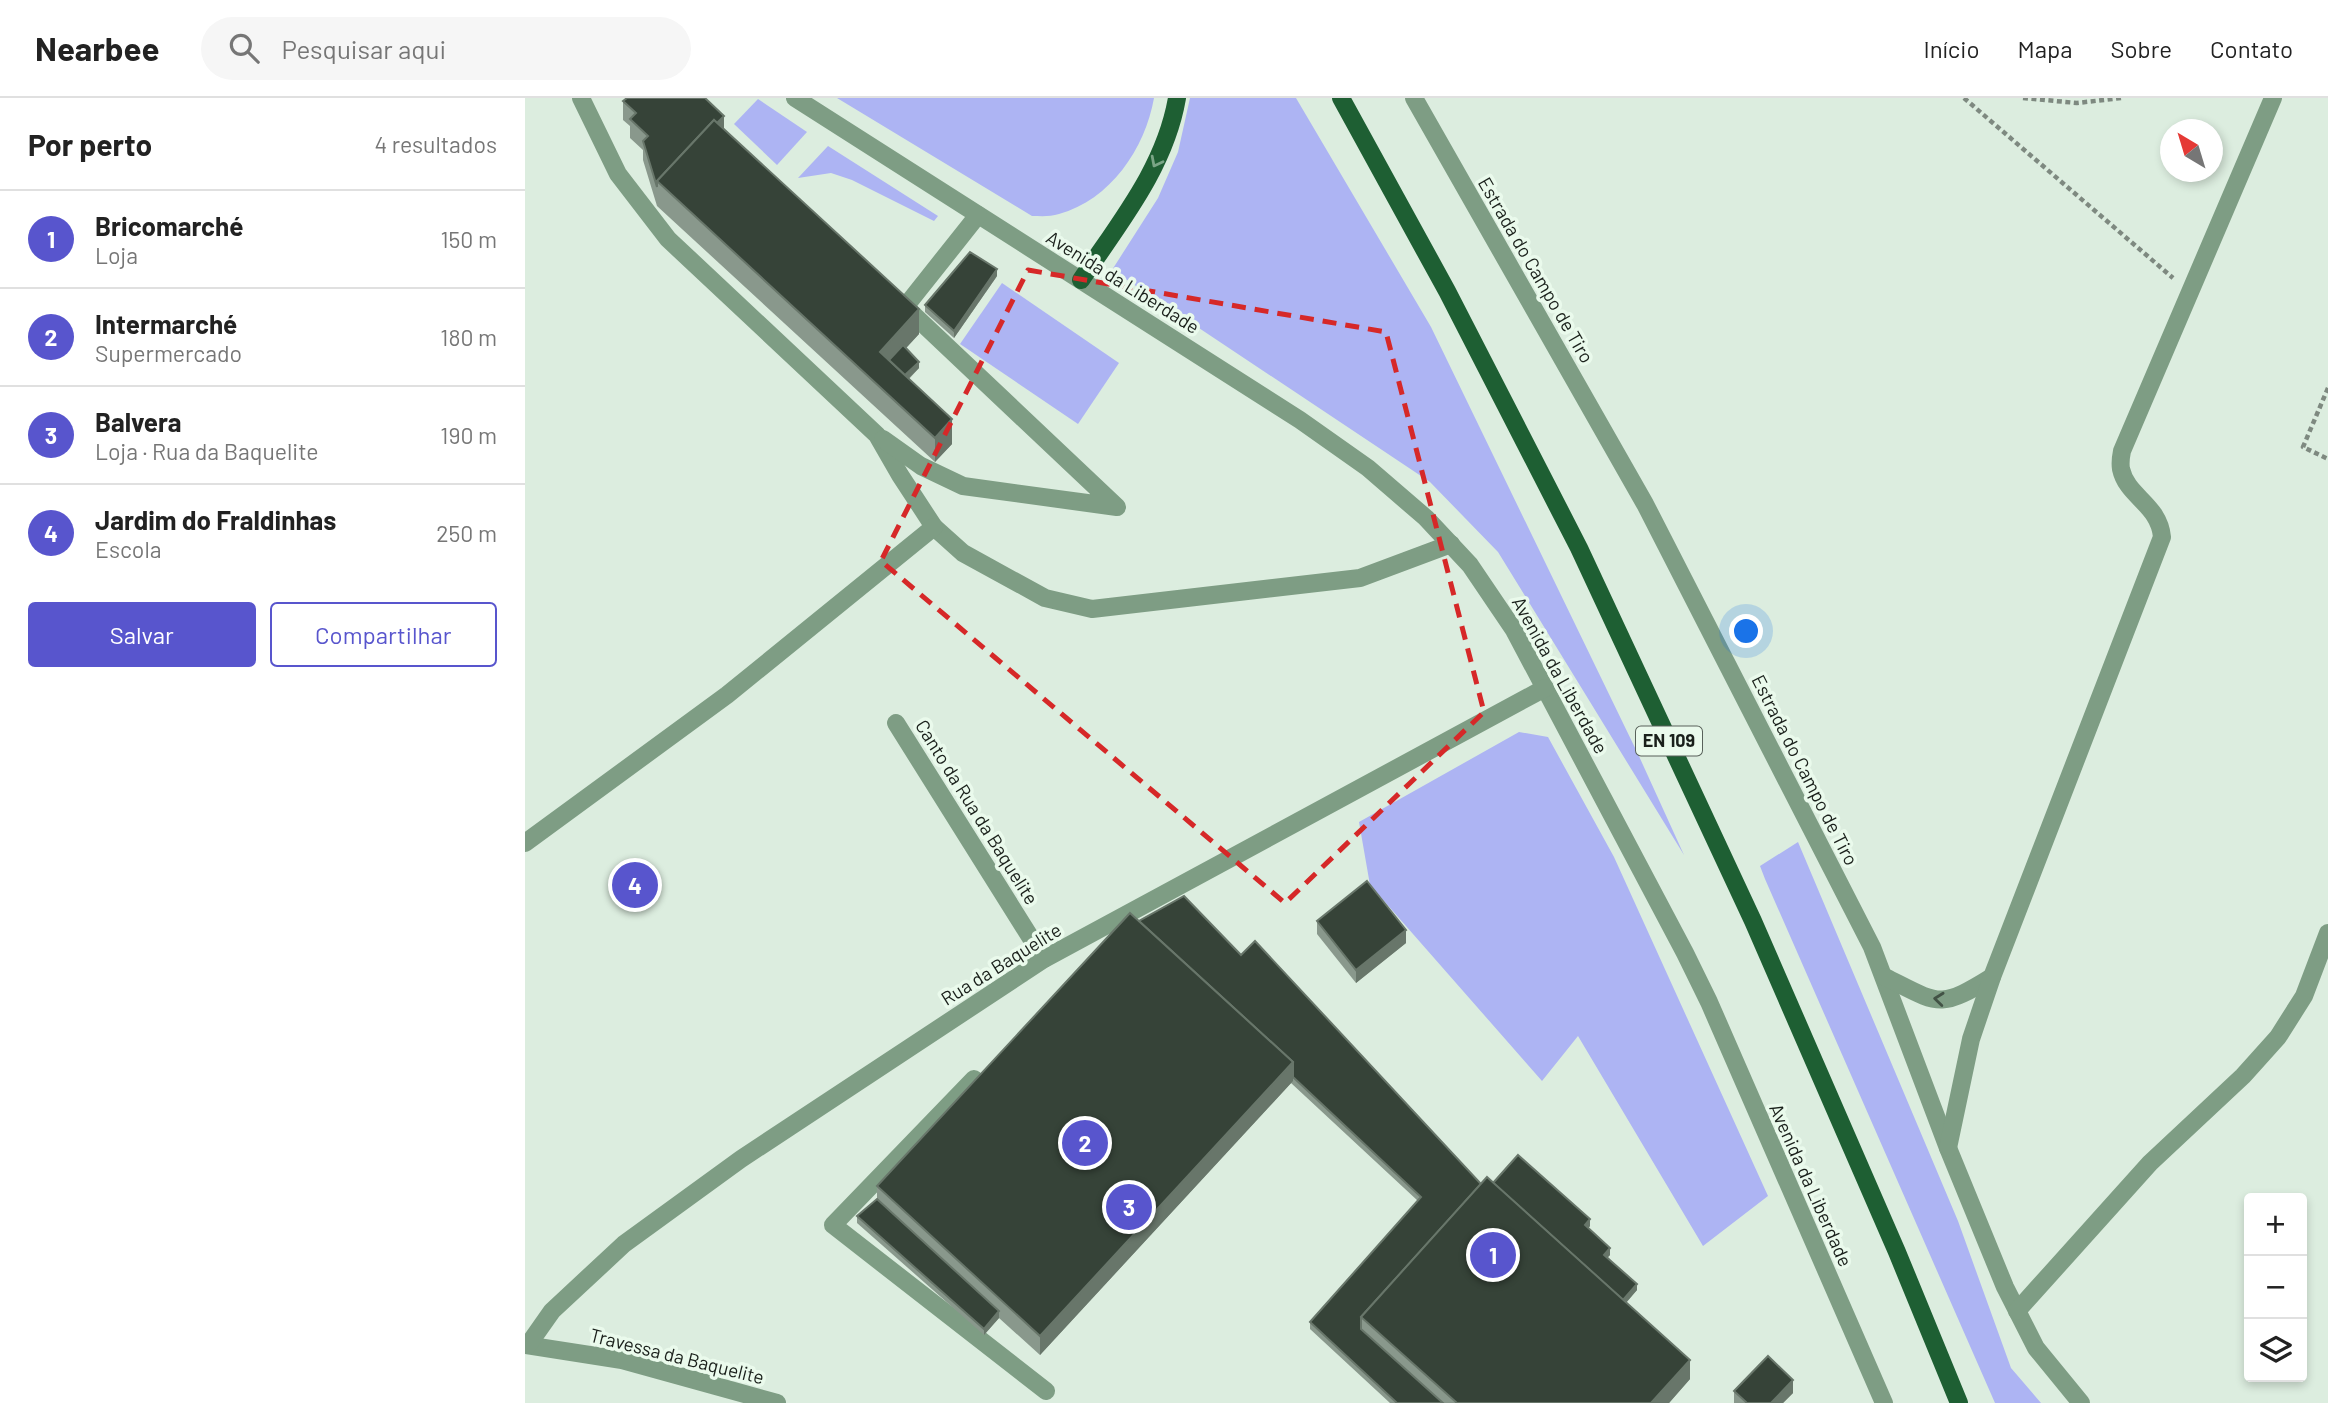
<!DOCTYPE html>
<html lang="pt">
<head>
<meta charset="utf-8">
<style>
  body { margin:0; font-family:Barlow,sans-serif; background:#f6f6f6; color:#222 }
  .controls { position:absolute; right:21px; bottom:21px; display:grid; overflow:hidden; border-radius:7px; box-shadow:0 4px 10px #0003 }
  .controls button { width:63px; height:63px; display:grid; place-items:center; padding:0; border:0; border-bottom:2px solid #e0e0e0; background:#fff; color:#222; font:35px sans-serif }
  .compass { position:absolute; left:1635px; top:21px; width:63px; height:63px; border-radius:50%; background:#fff; box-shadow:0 4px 10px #0003; rotate:322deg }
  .you { position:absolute; left:1222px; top:534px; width:24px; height:24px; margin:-18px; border:5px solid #fff; border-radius:50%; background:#1a73e8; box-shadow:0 0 0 10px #1a73e833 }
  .badge { display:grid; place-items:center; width:46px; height:46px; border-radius:50%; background:#5855cd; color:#fff; font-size:23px; font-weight:700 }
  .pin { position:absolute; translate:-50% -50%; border:4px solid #fff; box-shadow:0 2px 7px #0006 }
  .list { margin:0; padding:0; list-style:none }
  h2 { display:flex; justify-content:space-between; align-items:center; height:91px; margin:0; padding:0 28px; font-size:30px }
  h2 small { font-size:23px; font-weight:400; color:#767676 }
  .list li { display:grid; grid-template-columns:46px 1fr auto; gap:21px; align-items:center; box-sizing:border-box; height:98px; padding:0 28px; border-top:2px solid #e0e0e0 }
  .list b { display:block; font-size:26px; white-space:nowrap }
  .list p { margin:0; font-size:23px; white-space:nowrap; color:#767676 }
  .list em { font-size:23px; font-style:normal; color:#767676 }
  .actions { display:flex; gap:14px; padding:21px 28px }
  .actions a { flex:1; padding:16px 0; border:2px solid #5855cd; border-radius:7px; text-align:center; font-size:24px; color:#5855cd }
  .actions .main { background:#5855cd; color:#fff }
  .icon { flex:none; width:38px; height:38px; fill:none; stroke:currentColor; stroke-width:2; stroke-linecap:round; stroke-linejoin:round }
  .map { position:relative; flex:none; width:1803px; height:1305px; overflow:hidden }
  header { display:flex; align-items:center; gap:42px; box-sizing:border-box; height:98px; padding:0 35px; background:#fff; border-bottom:2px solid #e0e0e0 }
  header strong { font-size:33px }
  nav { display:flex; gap:38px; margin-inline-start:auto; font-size:24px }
  .search { width:490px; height:63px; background:#f6f6f6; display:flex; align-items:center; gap:18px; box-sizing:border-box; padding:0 24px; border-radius:38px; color:#767676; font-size:26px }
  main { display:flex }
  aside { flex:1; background:#fff }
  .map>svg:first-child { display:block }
  .green { fill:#adb4f3 }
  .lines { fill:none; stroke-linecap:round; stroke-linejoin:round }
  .path { stroke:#7e8980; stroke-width:4.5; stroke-dasharray:5 3.5; stroke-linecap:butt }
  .minor { stroke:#7e9d84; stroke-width:18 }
  .major { stroke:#1e5f33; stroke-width:18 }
  .wall { fill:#89988c }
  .shaded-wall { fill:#68766a }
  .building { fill:#364338; stroke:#68766a; stroke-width:2 }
  .oneway { stroke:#7aa586 }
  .oneway2 { stroke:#425245 }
  .marked { fill:none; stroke:#d62828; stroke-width:5; stroke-dasharray:14 9; stroke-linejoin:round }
  .labels { text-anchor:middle; stroke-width:7; stroke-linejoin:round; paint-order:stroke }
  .shield { fill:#eafaec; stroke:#58615a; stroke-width:2 }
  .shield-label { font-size:18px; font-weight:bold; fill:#1a201b }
  .street-label { font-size:19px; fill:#1a201b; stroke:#eafaec }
</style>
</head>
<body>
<header>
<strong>Nearbee</strong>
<div class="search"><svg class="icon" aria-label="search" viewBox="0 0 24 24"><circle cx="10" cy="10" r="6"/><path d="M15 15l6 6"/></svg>Pesquisar aqui</div>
<nav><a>Início</a><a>Mapa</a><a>Sobre</a><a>Contato</a></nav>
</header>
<main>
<aside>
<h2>Por perto<small>4 resultados</small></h2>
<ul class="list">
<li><span class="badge">1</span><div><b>Bricomarché</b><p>Loja</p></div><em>150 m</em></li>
<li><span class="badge">2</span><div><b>Intermarché</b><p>Supermercado</p></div><em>180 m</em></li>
<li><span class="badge">3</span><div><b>Balvera</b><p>Loja · Rua da Baquelite</p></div><em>190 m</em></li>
<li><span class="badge">4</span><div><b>Jardim do Fraldinhas</b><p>Escola</p></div><em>250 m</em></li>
</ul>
<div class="actions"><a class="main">Salvar</a><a>Compartilhar</a></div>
</aside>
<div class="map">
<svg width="1803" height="1305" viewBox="0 0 1803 1305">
  <rect width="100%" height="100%" fill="#dceddf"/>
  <g class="green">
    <path d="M312,0H629C620,51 585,102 534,116C525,119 515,118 507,118Z"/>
    <path d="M665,0H771L906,229L1113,656L1159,757L973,454L905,384L587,172L633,100L653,54Z"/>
    <path d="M233,1L282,34L252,67L209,26Z"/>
    <path d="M303,48L413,118L409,123L327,82L306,75L273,80Z"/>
    <path d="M477,185L594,265L553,326L435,246Z"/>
    <path d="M994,634L1023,639L1089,759L1243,1098L1178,1148L1053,938L1017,983L845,787L834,724Z"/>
    <path d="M1273,744L1433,1123L1486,1270L1516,1305H1470L1240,781L1235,768Z"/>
  </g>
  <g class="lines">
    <g class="path">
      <path d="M1439,0L1648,180"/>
      <path d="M1498,0L1552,5L1596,0"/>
      <path d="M1803,290L1778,349L1803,361"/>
    </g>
    <g class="minor">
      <path d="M56,0L93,76L143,141L352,337L375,377L409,429L438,455L520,500L567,511L835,480L926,446"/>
      <path d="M270,0L775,322L843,370L901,420L945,467L989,532L1160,855L1184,904L1359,1305"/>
      <path d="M889,0L1120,406L1347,849L1423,1050L1480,1189L1511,1250L1556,1305"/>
      <path d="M380,209L453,117"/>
      <path d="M358,341L396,368L438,388L592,409L376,205"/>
      <path d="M371,625L519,861"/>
      <path d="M0,745L202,597L409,429"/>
      <path d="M1360,879C1414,906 1414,912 1467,879"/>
      <path d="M449,981L308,1127L521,1293"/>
      <path d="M1423,1050L1446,941L1467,879L1637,439C1634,406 1602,399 1596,371C1595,365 1596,358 1597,353L1748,0"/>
      <path d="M1492,1213L1625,1065L1718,978L1753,939L1779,898L1803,835"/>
      <path d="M0,1247L97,1262L252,1305"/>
      <path d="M3,1247L27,1213L99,1146L216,1061L519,861L1020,590"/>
    </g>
    <g class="major">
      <path d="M816,0L922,193L1054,450L1228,823L1372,1154L1434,1305"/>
      <path d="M556,182C594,125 640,70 652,0"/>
    </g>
  </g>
  <g class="wall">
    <path d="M98,3L199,31L394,236L381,250L394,270L384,281L427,346L410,364L132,108L118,62V52L105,40V28L98,22Z"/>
    <path d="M472,178L429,240L400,214V207Z"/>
    <path d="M614,823L716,857L956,1086L968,1085L1065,1128L1063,1130L1085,1157L1083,1159L1112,1192L1101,1205L1165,1281L1144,1305H865L785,1231V1224L893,1103L766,985L515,1257L474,1220L459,1237L332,1125V1118L352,1101V1088Z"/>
    <path d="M792,823L881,845L831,885L792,836Z"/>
    <path d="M1209,1293L1268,1295L1258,1305H1209Z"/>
  </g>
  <g class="shaded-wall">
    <path d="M199,18V37L135,86Z"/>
    <path d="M472,171V178L429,240V233Z"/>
    <path d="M394,211V236L358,275L355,254Z"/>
    <path d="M394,264V270L371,293V287Z"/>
    <path d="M427,321V346L410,364V340Z"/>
    <path d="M881,832V845L831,885V872Z"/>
    <path d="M768,964V983L515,1257V1238Z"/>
    <path d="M1065,1121V1128L1060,1134V1127Z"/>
    <path d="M1085,1150V1157L1079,1163V1157Z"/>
    <path d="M1112,1186V1192L1092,1215V1209Z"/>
    <path d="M474,1213V1220L459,1237V1231Z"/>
    <path d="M1165,1262V1281L1144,1305H1126Z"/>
    <path d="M1268,1282V1295L1258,1305H1246Z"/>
  </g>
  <g class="building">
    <path d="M102,0H180L199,18L192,25L189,22L132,83V89L118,43L123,38L105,21L111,15L98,3Z"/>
    <path d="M189,22L394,211L355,254L427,321L410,340L132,83Z"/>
    <path d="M445,154L472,171L429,233L400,207Z"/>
    <path d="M378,247L394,264L380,277L364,262Z"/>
    <path d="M842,783L881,832L831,872L792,823Z"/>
    <path d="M659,798L716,857L730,843L956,1086L836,1219V1231L918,1305H872L785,1224L896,1099L768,979V964L614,823Z"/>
    <path d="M605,815L768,964L515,1238L352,1088Z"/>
    <path d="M993,1057L1065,1121L1060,1127L1085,1150L1079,1157L1112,1186L1098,1202L968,1085Z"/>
    <path d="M962,1079L1165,1262L1126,1305H932L836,1219Z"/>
    <path d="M352,1101L474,1213L459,1231L332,1118Z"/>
    <path d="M1243,1258L1268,1282L1246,1305H1222L1209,1293Z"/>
  </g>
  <defs><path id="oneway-chevron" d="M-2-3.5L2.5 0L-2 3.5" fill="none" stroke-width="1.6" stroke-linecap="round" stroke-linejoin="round" transform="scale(1.75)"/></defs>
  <use class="oneway" href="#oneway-chevron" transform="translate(631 64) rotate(117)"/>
  <use class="oneway2" href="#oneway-chevron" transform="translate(1414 901) rotate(-174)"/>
  <path class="marked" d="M503,172L861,234L959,614L760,805L356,463Z"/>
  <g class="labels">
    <rect class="shield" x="1111" y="628.5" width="66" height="29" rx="5"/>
    <g class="shield-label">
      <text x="1144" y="649">EN 109</text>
    </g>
    <g class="street-label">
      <text transform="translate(1011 172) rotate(60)" y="7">Estrada do Campo de Tiro</text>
      <text transform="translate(598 184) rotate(32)" y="7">Avenida da Liberdade</text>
      <text transform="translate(1035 577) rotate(61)" y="7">Avenida da Liberdade</text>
      <text transform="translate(1280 672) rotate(63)" y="7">Estrada do Campo de Tiro</text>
      <text transform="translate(452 714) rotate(58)" y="7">Canto da Rua da Baquelite</text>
      <text transform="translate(476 866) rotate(-32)" y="7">Rua da Baquelite</text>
      <text transform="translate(1286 1087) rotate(66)" y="7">Avenida da Liberdade</text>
      <text transform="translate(152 1258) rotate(14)" y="7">Travessa da Baquelite</text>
    </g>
  </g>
</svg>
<div class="controls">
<button>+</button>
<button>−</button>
<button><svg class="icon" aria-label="layers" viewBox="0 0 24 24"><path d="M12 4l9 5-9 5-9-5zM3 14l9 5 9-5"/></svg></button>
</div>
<svg class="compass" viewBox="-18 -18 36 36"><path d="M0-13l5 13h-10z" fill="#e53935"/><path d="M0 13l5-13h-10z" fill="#767676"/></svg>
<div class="you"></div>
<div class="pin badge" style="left:968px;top:1157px">1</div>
<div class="pin badge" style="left:560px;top:1045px">2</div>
<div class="pin badge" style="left:604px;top:1109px">3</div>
<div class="pin badge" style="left:110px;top:787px">4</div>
</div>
</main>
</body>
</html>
